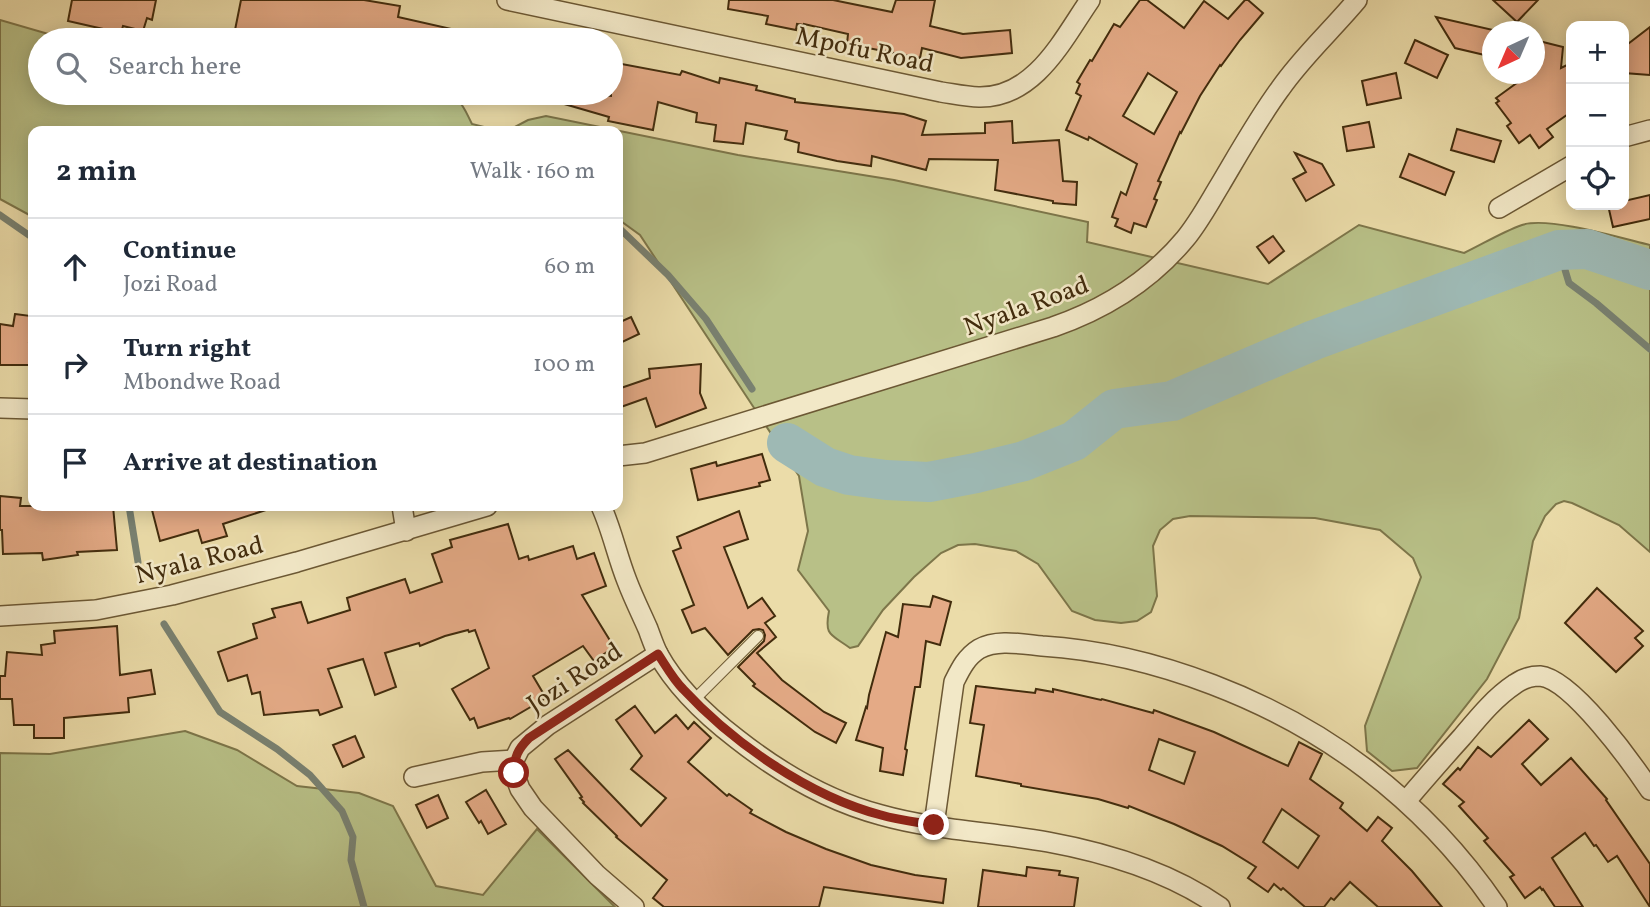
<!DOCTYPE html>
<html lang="en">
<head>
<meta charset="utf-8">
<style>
  body { margin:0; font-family:Vollkorn,serif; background:#f6f6f7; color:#1f2937 }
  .controls { position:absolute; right:21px; top:21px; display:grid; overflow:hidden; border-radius:14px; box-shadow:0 4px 18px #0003 }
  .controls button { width:63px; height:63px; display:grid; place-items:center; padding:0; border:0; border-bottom:2px solid #e0e1e3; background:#fff; color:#1f2937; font:35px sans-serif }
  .compass { position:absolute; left:1482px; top:21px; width:63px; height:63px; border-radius:50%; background:#fff; box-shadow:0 4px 18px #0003; rotate:224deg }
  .stop { position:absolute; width:21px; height:21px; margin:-16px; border:5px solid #8f2418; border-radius:50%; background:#fff }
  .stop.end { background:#8f2418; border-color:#fff; box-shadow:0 2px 7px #0008 }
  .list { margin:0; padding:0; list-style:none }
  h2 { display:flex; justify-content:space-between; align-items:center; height:91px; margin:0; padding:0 28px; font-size:30px }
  h2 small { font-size:23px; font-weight:400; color:#747a83 }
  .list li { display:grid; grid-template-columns:46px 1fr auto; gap:21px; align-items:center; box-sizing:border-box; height:98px; padding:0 28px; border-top:2px solid #e0e1e3 }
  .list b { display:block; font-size:26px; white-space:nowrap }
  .list p { margin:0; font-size:23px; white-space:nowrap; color:#747a83 }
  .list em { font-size:23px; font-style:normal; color:#747a83 }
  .icon { flex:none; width:38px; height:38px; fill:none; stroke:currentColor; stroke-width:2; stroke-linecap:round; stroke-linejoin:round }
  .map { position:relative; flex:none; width:1650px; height:907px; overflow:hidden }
  .search { position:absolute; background:#fff; box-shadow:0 4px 18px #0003; left:28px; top:28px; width:595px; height:77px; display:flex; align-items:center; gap:18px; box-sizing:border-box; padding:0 24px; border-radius:38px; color:#747a83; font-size:26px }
  .panel { position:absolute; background:#fff; box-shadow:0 4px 18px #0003; left:28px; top:126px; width:595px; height:385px; border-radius:14px }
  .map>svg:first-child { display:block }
  .green { fill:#b8c087; stroke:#7d764a; stroke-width:2 }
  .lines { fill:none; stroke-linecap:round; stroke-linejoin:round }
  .stream { stroke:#798171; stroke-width:7 }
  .river { stroke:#9eb9b4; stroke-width:40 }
  .building { fill:#e4aa86; stroke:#422c0d; stroke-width:2; fill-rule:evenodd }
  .service-casing { stroke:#6c5834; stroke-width:12 }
  .minor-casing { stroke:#6c5834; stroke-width:22 }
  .service { stroke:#f2e8c7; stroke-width:10 }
  .minor { stroke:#f2e8c7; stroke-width:19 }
  .route { stroke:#8f2418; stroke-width:9 }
  .labels { text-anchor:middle; stroke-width:5; stroke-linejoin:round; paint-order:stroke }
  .street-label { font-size:26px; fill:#422c0d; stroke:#f2e8c7 }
</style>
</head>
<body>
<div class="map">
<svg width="1650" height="907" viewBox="0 0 1650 907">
  <rect width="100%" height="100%" fill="#ebdca9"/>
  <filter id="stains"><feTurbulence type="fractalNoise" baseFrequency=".00286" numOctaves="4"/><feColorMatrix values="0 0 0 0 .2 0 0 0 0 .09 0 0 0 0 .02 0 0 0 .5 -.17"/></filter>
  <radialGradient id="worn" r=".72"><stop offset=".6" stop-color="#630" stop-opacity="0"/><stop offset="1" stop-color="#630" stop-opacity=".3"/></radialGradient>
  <g class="green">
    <path d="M0,20L69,40H40V93H437C462,98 461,102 472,124L496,130L513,128L528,120L546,116L738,155L894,180L1088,222L1087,242L1268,284L1359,225L1464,253C1483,244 1502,232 1522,225C1548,216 1621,238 1650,245V552L1619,525L1572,503L1564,501L1556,504L1545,516L1533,541L1519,618L1487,679L1417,768L1392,771L1367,751L1365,726L1421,577L1413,558L1380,530L1315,518L1190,516L1173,519L1160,530L1153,546L1157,596L1151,612L1137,621L1121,623L1095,620L1072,611L1038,564L1016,551L975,544L958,545L941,553L914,577L883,610L858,646L850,648C831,634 824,636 829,611L798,570L808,531L799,476L640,235L618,219V131H33V217L0,199Z"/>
    <path d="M185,731L237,750L297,786L359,793L393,806L436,886L483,895L537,829L615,907H0V753L50,754Z"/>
  </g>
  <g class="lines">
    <g class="stream">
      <path d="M0,215L33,238"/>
      <path d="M618,227L668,275L706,319L752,389"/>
      <path d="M1559,250L1569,283L1596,303L1650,349"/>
      <path d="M129,506L138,562"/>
      <path d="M164,624L220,712L277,749L310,775L342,811L353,837L351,860L364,907"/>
    </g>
    <path class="river" d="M787,443L825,467L849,475L886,480L929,482L976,473L1024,461L1074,441L1114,409L1172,401L1314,340L1559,250L1587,249L1650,270"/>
  </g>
  <g class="building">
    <path d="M72,0H156L152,20L147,18L143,31L123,26L121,33L68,21Z"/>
    <path d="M241,0H364L400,6L398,17L469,33L468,40H233Z"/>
    <path d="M729,0H833L892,12L896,0H935L930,26L963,34L1010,30L1012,53L961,58L922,48L920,58L847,44L848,34L804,24V25L797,24L796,30L766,24L768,16L728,9Z"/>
    <path d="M1140,0H1147L1184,28L1204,1L1228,19L1245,0H1248L1263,13L1240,40L1221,66L1220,65L1200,96L1181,133L1180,132L1158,181L1161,182L1154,199L1157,200L1146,227L1134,223L1131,233L1115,226L1118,219L1112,217L1121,192L1126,195L1137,164L1089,137L1088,140L1066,130L1081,96L1076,93L1080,84L1077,82L1090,60L1092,61L1114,24L1120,27ZM1148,73L1177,92L1154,134L1123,116Z"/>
    <path d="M1493,0H1538L1517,22Z"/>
    <path d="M1436,17L1493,30V57L1455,48Z"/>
    <path d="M1650,27V75L1624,73V47Z"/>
    <path d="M1415,40L1448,55L1437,78L1405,63Z"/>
    <path d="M1535,40L1563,47L1561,68L1571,63V112L1547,129L1553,137L1539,148L1530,135L1519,143L1507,126L1511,123L1496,103L1499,101L1496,98L1529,74H1535V70L1537,67H1535Z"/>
    <path d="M611,62L680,75L682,71L719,83L720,78L757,86L756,90L795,99V102L904,114L926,121L922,135L985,133V123L1012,121L1013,143L1059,140L1063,181L1077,182L1076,205L1053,203V201L995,190L998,160L929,159L926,170L872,156L871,166L837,161L798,152L799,143L785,139L787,131L746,123L743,144L714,141L716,125L696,122L697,113L658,102L653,130L608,121L609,117L547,99L548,93H577L611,96Z"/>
    <path d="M1396,73L1401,98L1367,105L1362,81Z"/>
    <path d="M1369,122L1374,147L1347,151L1343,127Z"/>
    <path d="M1457,129L1501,141L1494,162L1451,150Z"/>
    <path d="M1295,153L1322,164L1334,185L1306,201L1293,179L1306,172Z"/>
    <path d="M1409,154L1454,172L1445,195L1400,177Z"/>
    <path d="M1650,195V219L1613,227L1608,205H1624V201Z"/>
    <path d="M1273,236L1284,251L1269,263L1257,247Z"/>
    <path d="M15,314L31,316L29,342H33V365H0V324L13,326Z"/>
    <path d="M631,317L639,334L618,344V323Z"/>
    <path d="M701,364L700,393L706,408L656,427L646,398L618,408V389L650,378L649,369Z"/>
    <path d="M762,454L770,480L759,483L760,486L698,500L691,469L716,462L717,466Z"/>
    <path d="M0,496L21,498L20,506H113L117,550L77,552L78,555L43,560L42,553L3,554L2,530H0Z"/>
    <path d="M151,506H269V509L223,524L227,536L202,543L198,530L160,541Z"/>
    <path d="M739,511L748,539L724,547L748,608L762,598L775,616L765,623L776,637L757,653L782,680L824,712L846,723L836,743L815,732L753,686L755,684L738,667L764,641L765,635L763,630L759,629L753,630L728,655L705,628L692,633L682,610L694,605L673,551L681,548L677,537Z"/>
    <path d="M508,524L519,559L528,556L529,560L573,546L577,559L594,553L606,586L582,595L614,647L594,661L583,646L533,676L546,698L510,719L509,718L478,728L474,718L470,720L452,689L489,668L475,630L469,632L468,630L445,636L420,646L419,643L385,653L396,687L375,695L363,659L328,669L342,707L320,715L318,710L264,715L260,692L252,694L247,675L228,681L218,652L257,638L253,624L275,617L272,609L301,602L308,623L350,610L347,598L405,579L410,593L442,582L432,554L452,547L450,540Z"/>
    <path d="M1597,588L1643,631L1635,638L1643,646L1616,672L1565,623Z"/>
    <path d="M933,596L951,602L940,645L926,641L920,687H915L905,749L907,750L903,775L880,771L883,748L856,740L866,707L867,708L869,695L886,632L898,637L903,604L930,607Z"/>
    <path d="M117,626L120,675L151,670L155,694L128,698L129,712L64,718V738H34V725H14L12,699H0V676H5L7,652L42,655L41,645L55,643L54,631Z"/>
    <path d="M976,686L1035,693L1036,689L1053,692V689L1101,700L1102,699L1153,713L1154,710L1214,732L1288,766L1299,742L1322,754L1310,779L1343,803L1340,808L1367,831L1378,817L1392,828L1382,841L1412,871L1442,907H1378L1350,882L1334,900L1331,898L1324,907H1305L1283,888L1281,890L1274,884L1268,892L1248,878L1256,867L1222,846L1174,824L1129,806L1128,808L1098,799L1021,786V784L976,776L984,725L970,723ZM1159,739L1195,752L1184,784L1149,770ZM1282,809L1319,836L1298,868L1263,842Z"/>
    <path d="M635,706L655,733L676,715L688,729L694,722L711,738L688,762L727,796L729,794L752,810L750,813L786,832L826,849L871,865L915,875L946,879L943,903L824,887L819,907H664L653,898L667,880L616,837L617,836L583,803L584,802L580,798L582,797L555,759L568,750L641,826L666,798L631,769L642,756L616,720Z"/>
    <path d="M1529,720L1548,739L1522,764L1541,785L1571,758L1607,799L1606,800L1650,864V907L1617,856L1608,862L1596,845L1594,846L1585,833L1552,858L1583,907H1555L1543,889L1542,890L1540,887L1525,898L1510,877L1514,875L1484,841L1488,838L1459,806L1464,802L1443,784L1458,768L1460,770L1478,747L1491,757Z"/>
    <path d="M355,736L364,757L343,767L333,745Z"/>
    <path d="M486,790L506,824L488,834L481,821L479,823L466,802Z"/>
    <path d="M438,795L448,818L427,828L416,805Z"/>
    <path d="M1027,867L1060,871L1059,875L1078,878L1074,907H978L983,870L1026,876Z"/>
  </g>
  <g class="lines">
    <g class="service-casing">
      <path id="service" d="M694,700L758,636"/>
    </g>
    <g class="minor-casing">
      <g id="minor">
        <path d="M507,0L941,92C954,94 967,97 979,97C1035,98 1063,39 1090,0"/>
        <path d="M1624,137L1650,130"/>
        <path d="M1499,208L1571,166"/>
        <path d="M0,408L33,409"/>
        <path d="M618,456L645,453L1053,327C1105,309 1150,281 1185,239C1199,222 1209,203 1220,185C1239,153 1258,119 1280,89C1302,57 1332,30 1357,0"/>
        <path d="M402,506L406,531"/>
        <path d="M601,506C612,530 617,556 627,581C633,597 641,613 648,629C651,637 654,646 658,654C676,687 707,716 737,739C779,772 828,801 881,815C934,830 993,832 1048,842C1108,853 1170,872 1220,907"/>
        <path d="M0,616L96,610L172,595L297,562L487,506"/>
        <path d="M414,777L482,762L514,760"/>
        <path d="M1406,801C1424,780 1443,758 1462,737C1478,718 1494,698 1515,684C1522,679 1531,676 1540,676C1572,679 1632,763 1650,790"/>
        <path d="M934,825L954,682C960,670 966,657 979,649C997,639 1021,644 1042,646C1154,653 1277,701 1366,769C1416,807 1461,854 1497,907"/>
        <path d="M634,907L597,875L533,808L520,789L514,773V760L520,748L548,725L658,654"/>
      </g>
    </g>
    <use href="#service" class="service"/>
    <use href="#minor" class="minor"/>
  </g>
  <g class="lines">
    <path class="route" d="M514,773C514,757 518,749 529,738L658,654C666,666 673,679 683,689C733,743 809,796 881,815C898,820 916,822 934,825"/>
  </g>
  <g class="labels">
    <g class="street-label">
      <text transform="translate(865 49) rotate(12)" y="9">Mpofu Road</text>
      <text transform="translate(1026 305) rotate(-20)" y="9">Nyala Road</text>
      <text transform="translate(199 559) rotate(-14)" y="9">Nyala Road</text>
      <text transform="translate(574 677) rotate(-33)" y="9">Jozi Road</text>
    </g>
  </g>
  <rect width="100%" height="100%" filter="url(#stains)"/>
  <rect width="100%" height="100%" fill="url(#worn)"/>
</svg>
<div class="controls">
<button>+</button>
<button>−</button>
<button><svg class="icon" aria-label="locate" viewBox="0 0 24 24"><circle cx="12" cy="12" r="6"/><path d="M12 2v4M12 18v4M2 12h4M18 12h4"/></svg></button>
</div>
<svg class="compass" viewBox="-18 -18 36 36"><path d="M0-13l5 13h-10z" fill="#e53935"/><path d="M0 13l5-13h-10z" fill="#747a83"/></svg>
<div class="stop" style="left:514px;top:773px"></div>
<div class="stop end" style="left:934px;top:825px"></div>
<div class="search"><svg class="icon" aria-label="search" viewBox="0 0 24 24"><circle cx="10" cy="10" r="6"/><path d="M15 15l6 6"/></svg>Search here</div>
<section class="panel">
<h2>2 min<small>Walk · 160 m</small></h2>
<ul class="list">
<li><svg class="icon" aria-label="ahead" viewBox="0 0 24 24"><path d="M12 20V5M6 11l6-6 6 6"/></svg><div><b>Continue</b><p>Jozi Road</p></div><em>60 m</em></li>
<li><svg class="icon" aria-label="right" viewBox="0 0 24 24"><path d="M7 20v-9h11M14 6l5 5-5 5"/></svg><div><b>Turn right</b><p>Mbondwe Road</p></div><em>100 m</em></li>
<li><svg class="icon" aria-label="arrive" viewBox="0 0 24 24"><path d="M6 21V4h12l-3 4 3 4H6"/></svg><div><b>Arrive at destination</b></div></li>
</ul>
</section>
</div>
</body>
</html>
